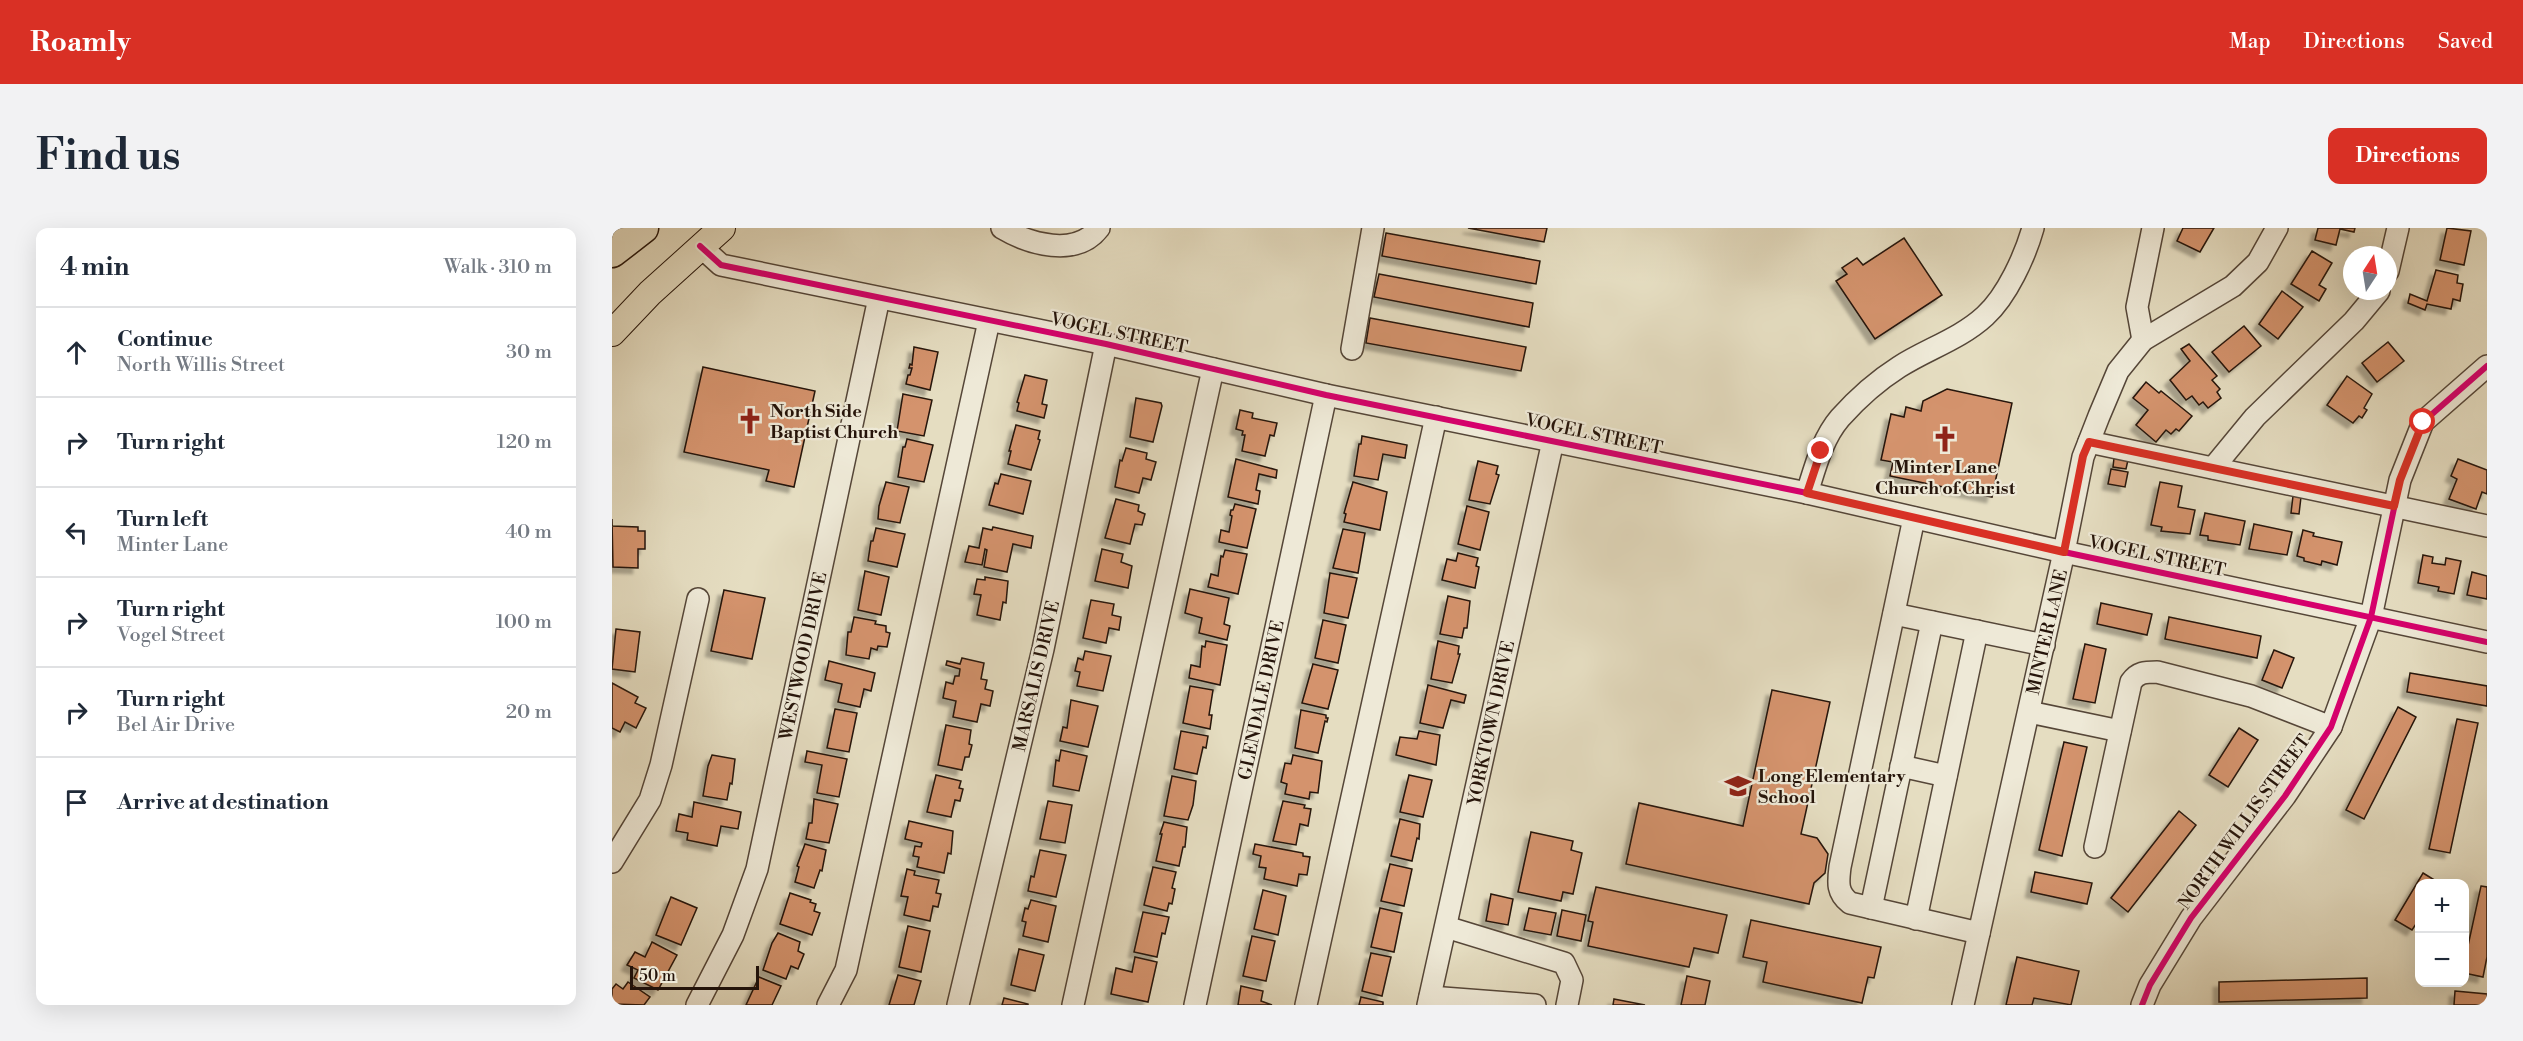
<!DOCTYPE html>
<html lang="en">
<head>
<meta charset="utf-8">
<style>
  body { margin:0; font-family:"Libre Bodoni",serif; background:#f2f2f3; color:#1f2937 }
  .controls { position:absolute; right:18px; bottom:18px; display:grid; overflow:hidden; border-radius:12px; box-shadow:0 6px 24px #0002 }
  .controls button { width:54px; height:54px; display:grid; place-items:center; padding:0; border:0; border-bottom:2px solid #e0e1e3; background:#fff; color:#1f2937; font:30px sans-serif }
  .compass { position:absolute; left:1731px; top:18px; width:54px; height:54px; border-radius:50%; background:#fff; box-shadow:0 6px 24px #0002; rotate:12deg }
  .scale { position:absolute; left:18px; bottom:15px; width:129px; box-sizing:border-box; padding-left:6px; border:3px solid #25140a; border-top:0; font-size:16px; line-height:21px; white-space:nowrap; color:#25140a; -webkit-text-stroke:4px #eee9d7; paint-order:stroke }
  .stop { position:absolute; width:18px; height:18px; margin:-14px; border:4px solid #d93025; border-radius:50%; background:#fff }
  .stop.end { background:#d93025; border-color:#fff; box-shadow:0 2px 6px #0008 }
  .list { margin:0; padding:0; list-style:none }
  h2 { display:flex; justify-content:space-between; align-items:center; height:78px; margin:0; padding:0 24px; font-size:26px }
  h2 small { font-size:20px; font-weight:400; color:#747a83 }
  .list li { display:grid; grid-template-columns:39px 1fr auto; gap:18px; align-items:center; box-sizing:border-box; height:90px; padding:0 24px; border-top:2px solid #e0e1e3 }
  .list b { display:block; font-size:22px; white-space:nowrap }
  .list p { margin:0; font-size:20px; white-space:nowrap; color:#747a83 }
  .list em { font-size:20px; font-style:normal; color:#747a83 }
  .icon { flex:none; width:33px; height:33px; fill:none; stroke:currentColor; stroke-width:2; stroke-linecap:round; stroke-linejoin:round }
  .map { position:relative; flex:none; width:1875px; height:777px; overflow:hidden; border-radius:12px }
  header { display:flex; align-items:center; gap:36px; box-sizing:border-box; height:84px; padding:0 30px; background:#d93025; color:#fff }
  header strong { font-size:28px }
  nav { display:flex; gap:33px; margin-inline-start:auto; font-size:21px }
  .intro { display:flex; align-items:center; justify-content:space-between; box-sizing:border-box; height:144px; padding:0 36px }
  h1 { margin:0; font-size:42px }
  .button { padding:15px 27px; border-radius:12px; background:#d93025; color:#fff; font-size:21px; font-weight:700 }
  main { display:flex; gap:36px; padding:0 36px }
  aside { flex:1; background:#fff; border-radius:12px; box-shadow:0 6px 24px #0002 }
  .map>svg:first-child { display:block }
  .building { fill:#d4936d; stroke:#25140a; stroke-width:1.5; filter:url(#shadow) }
  .lines { fill:none; stroke-linecap:round; stroke-linejoin:round }
  .minor-casing { stroke:#554638; stroke-width:24 }
  .major-casing { stroke:#25140a; stroke-width:28 }
  .highway-casing { stroke:#25140a; stroke-width:33 }
  .minor { stroke:#eee9d7; stroke-width:21 }
  .major { stroke:#e5ddc1; stroke-width:26 }
  .highway { stroke:#e5ddc1; stroke-width:30 }
  .cycleway-casing { stroke:#eee9d7; stroke-width:10 }
  .cycleway { stroke:#d6006c; stroke-width:6 }
  .route { stroke:#d93025; stroke-width:8 }
  .labels { text-anchor:middle; stroke-width:4.5; stroke-linejoin:round; paint-order:stroke }
  .street-label { font-size:18px; fill:#25140a; stroke:#eee9d7 }
  .poi-label { font-size:18px; font-weight:bold; fill:#25140a; stroke:#eee9d7; text-anchor:start }
</style>
</head>
<body>
<header>
<strong>Roamly</strong>
<nav><a>Map</a><a>Directions</a><a>Saved</a></nav>
</header>
<div class="intro"><h1>Find us</h1><a class="button">Directions</a></div>
<main>
<aside>
<h2>4 min<small>Walk · 310 m</small></h2>
<ul class="list">
<li><svg class="icon" aria-label="ahead" viewBox="0 0 24 24"><path d="M12 20V5M6 11l6-6 6 6"/></svg><div><b>Continue</b><p>North Willis Street</p></div><em>30 m</em></li>
<li><svg class="icon" aria-label="right" viewBox="0 0 24 24"><path d="M7 20v-9h11M14 6l5 5-5 5"/></svg><div><b>Turn right</b></div><em>120 m</em></li>
<li><svg class="icon" aria-label="left" viewBox="0 0 24 24"><path d="M17 20v-9H6M10 6l-5 5 5 5"/></svg><div><b>Turn left</b><p>Minter Lane</p></div><em>40 m</em></li>
<li><svg class="icon" aria-label="right" viewBox="0 0 24 24"><path d="M7 20v-9h11M14 6l5 5-5 5"/></svg><div><b>Turn right</b><p>Vogel Street</p></div><em>100 m</em></li>
<li><svg class="icon" aria-label="right" viewBox="0 0 24 24"><path d="M7 20v-9h11M14 6l5 5-5 5"/></svg><div><b>Turn right</b><p>Bel Air Drive</p></div><em>20 m</em></li>
<li><svg class="icon" aria-label="arrive" viewBox="0 0 24 24"><path d="M6 21V4h12l-3 4 3 4H6"/></svg><div><b>Arrive at destination</b></div></li>
</ul>
</aside>
<div class="map">
<svg width="1875" height="777" viewBox="0 0 1875 777">
  <defs>
    <filter id="shadow"><feDropShadow dx="-5.5" dy="5.5" stdDeviation="1.5" flood-color="#0004"/></filter>
  </defs>
  <rect width="100%" height="100%" fill="#e5ddc1"/>
  <filter id="stains"><feTurbulence type="fractalNoise" baseFrequency=".00333" numOctaves="4"/><feColorMatrix values="0 0 0 0 .2 0 0 0 0 .09 0 0 0 0 .02 0 0 0 .5 -.17"/></filter>
  <radialGradient id="worn" r=".72"><stop offset=".6" stop-color="#630" stop-opacity="0"/><stop offset="1" stop-color="#630" stop-opacity=".3"/></radialGradient>
  <g class="building">
    <path d="M856,0H935L932,14Z"/>
    <path d="M1571,0H1602L1588,24L1565,13Z"/>
    <path d="M1706,0H1743L1742,4L1728,1L1724,17L1703,12Z"/>
    <path d="M1835,0L1859,3L1852,37L1828,32Z"/>
    <path d="M774,5L928,33L924,56L770,28Z"/>
    <path d="M1292,10L1330,67L1263,111L1224,53L1235,46L1230,40L1245,30L1251,37Z"/>
    <path d="M1700,23L1720,35L1707,57L1714,61L1707,73L1679,56Z"/>
    <path d="M1824,42L1846,47L1845,55L1851,56L1848,73L1841,71L1839,81L1815,76L1813,82L1796,75L1798,66L1815,73Z"/>
    <path d="M767,46L921,75L917,99L762,69Z"/>
    <path d="M1670,63L1691,79L1666,111L1647,96Z"/>
    <path d="M758,90L914,119L909,143L754,115Z"/>
    <path d="M1632,98L1649,118L1617,144L1600,124Z"/>
    <path d="M1776,114L1792,133L1765,154L1750,135Z"/>
    <path d="M1577,116L1605,148L1600,152L1608,161L1605,164L1609,170L1596,180L1591,174L1587,177L1580,168L1574,172L1558,152L1578,133L1569,121Z"/>
    <path d="M302,119L326,124L318,162L294,156L296,147H298L300,140H297L298,136L300,137Z"/>
    <path d="M91,139L203,163L182,259L154,253L157,242L72,224Z"/>
    <path d="M413,147L435,152L430,176L435,177L432,190L405,183L407,175L405,174Z"/>
    <path d="M1735,148L1760,166L1752,180L1755,182L1750,190L1747,188L1741,195L1715,177Z"/>
    <path d="M1534,154L1547,165L1549,163L1580,188L1567,203L1564,201L1559,206L1554,202L1544,214L1524,197L1536,182L1521,170Z"/>
    <path d="M1335,161L1400,175L1380,269L1278,248L1281,234L1269,232L1279,186L1292,189L1294,179L1309,183L1311,173Z"/>
    <path d="M291,166L320,172L312,208L285,203Z"/>
    <path d="M524,170L549,175L550,178L541,214L518,209Z"/>
    <path d="M628,182L641,185L640,190L665,195L662,208L658,207L653,228L630,223L633,207H630L631,203L624,201Z"/>
    <path d="M404,197L428,203L426,211L428,212L419,242L396,236L399,223H397Z"/>
    <path d="M750,208L795,217L793,230L771,226L766,252L742,248L747,216H749Z"/>
    <path d="M295,211L321,217L312,254L286,249L291,219H293Z"/>
    <path d="M514,220L535,225L534,231L544,234L539,252L531,250L527,265L503,259L508,232L510,233Z"/>
    <path d="M1502,230L1516,232L1514,241L1501,239Z"/>
    <path d="M624,231L665,242L664,250L647,246L644,262L648,263L646,276L616,269Z"/>
    <path d="M1846,231L1875,242V266L1870,264L1864,281L1837,271L1845,251L1839,248Z"/>
    <path d="M866,233L886,238L884,246L887,247L878,276L857,272Z"/>
    <path d="M1499,241L1516,244L1513,259L1496,256Z"/>
    <path d="M389,246L419,253L411,286L377,277L383,255L386,256Z"/>
    <path d="M274,254L297,259L288,295L266,291L267,278Z"/>
    <path d="M741,254L775,264L768,302L732,294L734,286L732,285Z"/>
    <path d="M1548,254L1570,258L1566,279L1583,282L1578,306L1549,303L1550,299L1539,297Z"/>
    <path d="M1681,268L1689,269L1687,286L1679,285Z"/>
    <path d="M504,271L527,277L526,283L533,286L530,297L523,296L518,316L493,310Z"/>
    <path d="M623,276L644,281L635,320L607,314L609,302L617,304L620,288L618,287L619,282H621Z"/>
    <path d="M855,278L877,284L868,322L846,316Z"/>
    <path d="M1593,285L1633,293L1628,317L1596,312V308L1588,307Z"/>
    <path d="M0,291V298L26,299V303H33V321H26V340L1,339Z"/>
    <path d="M1642,296L1680,304L1675,327L1637,321Z"/>
    <path d="M381,299L421,308L419,320L401,316L395,344L372,339L375,322L373,321L370,337L353,334L357,318L367,320L371,300L380,302Z"/>
    <path d="M264,300L293,306L285,339L256,333L259,313H261Z"/>
    <path d="M731,301L753,305L746,345L721,340Z"/>
    <path d="M1691,302L1702,305L1701,308L1730,314L1725,337L1710,333L1709,337L1692,333V330L1685,328Z"/>
    <path d="M490,321L511,326L509,334L520,338L516,360L483,353Z"/>
    <path d="M613,322L635,326L626,366L596,359L599,346L606,348L609,328L611,329Z"/>
    <path d="M846,325L866,330L864,338L867,339L863,360L830,352L835,331L844,333Z"/>
    <path d="M1811,327L1821,329L1820,335L1833,337L1834,330L1849,333L1842,366L1826,363L1827,359L1806,355Z"/>
    <path d="M253,343L277,349L269,387L246,382Z"/>
    <path d="M1860,344L1875,348V371L1855,367Z"/>
    <path d="M718,345L745,350L736,390L712,385Z"/>
    <path d="M373,349L396,353L394,375L391,374L388,392L365,387L369,367L362,366L365,351L373,352Z"/>
    <path d="M578,361L617,370L612,396L618,398L615,412L587,405L590,390L573,385Z"/>
    <path d="M112,362L153,370L140,431L99,423Z"/>
    <path d="M836,368L858,373L855,400H852L850,410L828,406Z"/>
    <path d="M479,372L502,376L500,387L509,389L507,402L497,400L494,415L471,410Z"/>
    <path d="M1489,375L1540,386L1535,407L1485,396Z"/>
    <path d="M242,389L264,393L263,396L274,398V404L278,405L275,419L266,418L265,422L259,420L257,431L234,427L236,404H239Z"/>
    <path d="M1557,389L1649,408L1645,430L1553,411Z"/>
    <path d="M711,392L734,397L726,435L703,430Z"/>
    <path d="M4,401L28,404L23,444L0,441Z"/>
    <path d="M594,413L615,417L608,457L577,450L579,437L588,439L590,418L593,419Z"/>
    <path d="M826,413L847,418L846,426H848L840,455L819,451Z"/>
    <path d="M1473,416L1494,421L1483,475L1461,471Z"/>
    <path d="M1662,422L1682,430L1670,460L1650,452Z"/>
    <path d="M473,423L499,428L491,463L465,458L468,444L463,443L466,430L471,432Z"/>
    <path d="M350,430L372,435L369,451L375,452L373,461L381,463L378,478L369,476L365,494L341,489L344,473L331,470L334,454L341,456L343,448H347L348,441L334,437L335,433L348,436Z"/>
    <path d="M217,433L263,445L259,463L252,461L248,479L226,474L230,456L213,452Z"/>
    <path d="M701,436L726,442L716,481L690,475Z"/>
    <path d="M1798,445L1875,458V478L1795,464Z"/>
    <path d="M0,455L26,469L23,475L34,480L24,500L13,494L8,504L0,500Z"/>
    <path d="M816,457L854,467L852,475L839,472L831,500L808,495Z"/>
    <path d="M578,458L601,462L597,487H600L598,501L571,495Z"/>
    <path d="M1160,462L1218,474L1189,606L1205,610L1216,626L1213,645L1202,655L1197,676L1014,636L1027,575L1131,598Z"/>
    <path d="M459,472L486,478L476,519L448,513L451,499L455,500Z"/>
    <path d="M1786,479L1804,489L1752,591L1734,582Z"/>
    <path d="M223,481L245,485L237,524L215,520Z"/>
    <path d="M689,482L714,487V490H716L715,494L713,493L706,525L683,520Z"/>
    <path d="M1845,491L1866,495L1838,625L1817,621Z"/>
    <path d="M334,497L359,502L357,516L360,517L357,529H353L350,542L326,537Z"/>
    <path d="M1627,500L1646,512L1616,559L1597,547Z"/>
    <path d="M569,503L596,508L594,520L591,519L585,546L562,541Z"/>
    <path d="M807,503L828,507L824,537L784,527L788,509L805,511Z"/>
    <path d="M1452,514L1475,519L1450,628L1427,622Z"/>
    <path d="M449,522L475,528L467,563L441,558L444,532L447,533Z"/>
    <path d="M195,523L235,531L227,569L205,565L210,537L193,534Z"/>
    <path d="M100,527L123,531L120,556L118,555L115,572L91,568L96,538Z"/>
    <path d="M681,527L710,533L706,565L698,564L697,571L673,566L675,556L669,554L673,535L679,536Z"/>
    <path d="M324,547L349,553L347,560L351,561L348,573L343,572L339,589L315,584Z"/>
    <path d="M797,547L820,552L811,589L788,584Z"/>
    <path d="M560,548L584,553L581,577L576,592L552,588Z"/>
    <path d="M202,571L226,576L217,615L194,611L197,595H200Z"/>
    <path d="M436,573L460,577L453,615L428,611Z"/>
    <path d="M671,573L693,577L692,580L699,581L696,598L688,596L684,617L661,613Z"/>
    <path d="M82,574L129,584L126,601L109,598L105,618L75,612L76,605L64,603L67,586L80,589Z"/>
    <path d="M1567,583L1584,597L1516,684L1499,670Z"/>
    <path d="M788,591L808,596L807,611L805,610L800,633L779,628Z"/>
    <path d="M297,593L341,603L339,626L336,625L332,645L305,639L307,629L301,628L303,618L309,619L310,615L293,611Z"/>
    <path d="M552,594L575,599L573,619H571L567,638L544,633L550,606H548Z"/>
    <path d="M919,604L961,613L959,622L970,625L961,666L951,664L949,673L906,664Z"/>
    <path d="M193,616L214,622L210,643L208,642L202,660L183,654L187,639L185,638Z"/>
    <path d="M643,616L691,625V628L698,629L695,647L687,646L685,658L652,651L654,640L647,639L649,628L641,626Z"/>
    <path d="M428,622L454,627L444,669L416,663L419,648L422,649Z"/>
    <path d="M778,636L800,641L792,678L769,673Z"/>
    <path d="M541,639L564,644L560,660L563,661L560,676L557,675L555,683L532,677Z"/>
    <path d="M295,641L303,643L302,647L327,652L324,665L329,666L326,679L321,678L318,693L292,687L296,669L289,668Z"/>
    <path d="M1423,644L1480,655L1475,676L1419,664Z"/>
    <path d="M1811,645L1829,656H1808V690L1800,702L1783,692Z"/>
    <path d="M1869,658L1875,659V729L1871,749L1852,745V736Z"/>
    <path d="M984,659L1115,687L1106,725L1082,720L1077,739L976,718L981,694L976,693Z"/>
    <path d="M651,662L674,668L666,707L642,701Z"/>
    <path d="M178,665L199,672L198,674L204,676L202,683L208,685L200,707L168,696Z"/>
    <path d="M879,666L901,671L896,697L874,693Z"/>
    <path d="M59,669L85,680L69,717L44,707Z"/>
    <path d="M419,672L444,678L436,714L411,708L414,694L410,693L413,680L416,681Z"/>
    <path d="M768,680L790,685L782,724L759,719Z"/>
    <path d="M917,680L944,685L939,707L912,702Z"/>
    <path d="M950,682L974,687L969,713L945,708Z"/>
    <path d="M531,684L557,689L553,706L550,705L545,729L522,724Z"/>
    <path d="M1139,692L1269,719L1262,750L1256,749L1250,775L1151,754L1155,734L1131,729Z"/>
    <path d="M296,698L318,703L309,744L287,739Z"/>
    <path d="M166,705L188,714L186,723L192,726L186,741L179,738L174,751L151,742L160,715Z"/>
    <path d="M640,708L663,713L654,753L631,748Z"/>
    <path d="M40,714L65,727L46,762L22,750L26,742L15,737L23,724L33,729Z"/>
    <path d="M407,721L432,727L423,763L399,757Z"/>
    <path d="M759,725L779,729L770,768L750,763Z"/>
    <path d="M523,729L545,734L536,774L499,766L504,740L520,744Z"/>
    <path d="M1405,729L1467,743L1459,777L1422,770L1420,777H1394Z"/>
    <path d="M286,747L309,753L302,777H277Z"/>
    <path d="M1075,748L1098,753L1093,777H1069Z"/>
    <path d="M147,749L169,758L160,777H134Z"/>
    <path d="M1755,750V770L1607,774V754Z"/>
    <path d="M16,754L38,769L32,777L0,776V761L4,756L11,761Z"/>
    <path d="M629,758L651,763L649,773L660,777H626Z"/>
    <path d="M1843,763L1875,766V777H1842Z"/>
    <path d="M749,769L771,774V777H747Z"/>
    <path d="M392,770L416,776V777H390Z"/>
    <path d="M1002,771L1033,777H1001Z"/>
  </g>
  <g class="lines">
    <g class="minor-casing">
      <g id="minor">
        <path d="M390,0C417,16 464,30 487,0"/>
        <path d="M88,18L109,37L494,116L714,167L1195,265L1452,324L1875,414"/>
        <path d="M1776,43L1786,0"/>
        <path d="M1531,112L1525,79L1541,0"/>
        <path d="M740,121L761,0"/>
        <path d="M1477,214L1875,298"/>
        <path d="M1601,240L1643,189L1742,93L1767,63"/>
        <path d="M1195,265C1203,240 1210,211 1228,190C1245,171 1265,153 1287,139C1315,121 1348,111 1373,88C1395,68 1413,28 1421,0"/>
        <path d="M1302,290L1228,639C1226,655 1225,665 1238,675L1367,705"/>
        <path d="M1282,386L1432,417"/>
        <path d="M1417,484L1508,503"/>
        <path d="M1289,538L1334,548"/>
        <path d="M1483,619L1519,454C1526,444 1533,444 1545,444L1639,468L1719,499"/>
        <path d="M0,634L38,572L49,537L86,371"/>
        <path d="M1259,680L1320,394"/>
        <path d="M1304,691L1365,403"/>
        <path d="M834,699L952,735L960,752L955,777"/>
        <path d="M818,769L923,777"/>
        <path d="M85,777L121,707L145,641L267,70"/>
        <path d="M216,777L234,742L377,93"/>
        <path d="M346,777L431,421L494,116"/>
        <path d="M461,777L601,141"/>
        <path d="M583,777L714,167"/>
        <path d="M694,777L824,189"/>
        <path d="M816,777L941,213"/>
        <path d="M1351,777L1452,324L1471,229L1487,188L1506,143L1531,112L1621,58L1646,34L1665,0"/>
        <path d="M1530,777L1538,757L1579,690L1673,568L1719,499L1759,389L1788,252L1811,194L1875,138"/>
      </g>
    </g>
    <g class="major-casing">
      <path id="major" d="M0,105L38,65L110,0"/>
    </g>
    <g class="highway-casing">
      <path id="highway" d="M0,24L31,0"/>
    </g>
    <use href="#minor" class="minor"/>
    <use href="#major" class="major"/>
    <use href="#highway" class="highway"/>
    <g class="cycleway-casing">
      <g id="cycleway">
        <path d="M88,18L109,37L494,116L714,167L1195,265L1452,324L1875,414"/>
        <path d="M1530,777L1538,757L1579,690L1673,568L1719,499L1759,389L1788,252L1811,194L1875,138"/>
      </g>
    </g>
    <use href="#cycleway" class="cycleway"/>
  </g>
  <g class="lines">
    <path class="route" d="M1209,223L1195,265L1452,324L1471,228L1477,214L1782,278L1788,252L1811,194"/>
  </g>
  <defs>
    <g id="church-bare" transform="scale(2.07)"><path d="M-1.2-6h2.4v3.5h3.3v2.4h-3.3V6h-2.4V-.1h-3.3v-2.4h3.3Z" fill="#8f2418" stroke="#eee9d7" stroke-width="2.5" paint-order="stroke"/></g>
    <g id="school-bare" transform="scale(2.07)"><path d="M0-5L7-2L0 1L-7-2ZM-4 1L0 2.5L4 1V4Q0 6-4 4Z" fill="#8f2418" stroke="#eee9d7" stroke-width="2.5" paint-order="stroke"/></g>
  </defs>
  <g fill-rule="evenodd">
    <use href="#church-bare" x="138" y="193"/>
    <use href="#church-bare" x="1333" y="211"/>
    <use href="#school-bare" x="1126" y="558"/>
  </g>
  <g class="labels">
    <g class="street-label">
      <text transform="translate(507 105) rotate(12)" y="6">VOGEL STREET</text>
      <text transform="translate(982 206) rotate(12)" y="6">VOGEL STREET</text>
      <text transform="translate(1545 328) rotate(12)" y="6">VOGEL STREET</text>
      <text transform="translate(1435 404) rotate(-77)" y="6">MINTER LANE</text>
      <text transform="translate(191 428) rotate(-78)" y="6">WESTWOOD DRIVE</text>
      <text transform="translate(424 448) rotate(-77)" y="6">MARSALIS DRIVE</text>
      <text transform="translate(649 472) rotate(-78)" y="6">GLENDALE DRIVE</text>
      <text transform="translate(879 495) rotate(-78)" y="6">YORKTOWN DRIVE</text>
      <text transform="translate(1632 594) rotate(-54)" y="6">NORTH WILLIS STREET</text>
    </g>
    <g class="poi-label">
      <text x="158" y="189">North Side<tspan x="158" dy="21">Baptist Church</tspan></text>
      <text x="1333" y="245" text-anchor="middle">Minter Lane<tspan x="1333" dy="21">Church of Christ</tspan></text>
      <text x="1146" y="554">Long Elementary<tspan x="1146" dy="21">School</tspan></text>
    </g>
  </g>
  <rect width="100%" height="100%" filter="url(#stains)"/>
  <rect width="100%" height="100%" fill="url(#worn)"/>
</svg>
<div class="controls">
<button>+</button>
<button>−</button>
</div>
<svg class="compass" viewBox="-18 -18 36 36"><path d="M0-13l5 13h-10z" fill="#e53935"/><path d="M0 13l5-13h-10z" fill="#747a83"/></svg>
<div class="scale">50 m</div>
<div class="stop" style="left:1811px;top:194px"></div>
<div class="stop end" style="left:1209px;top:223px"></div>
</div>
</main>
</body>
</html>
